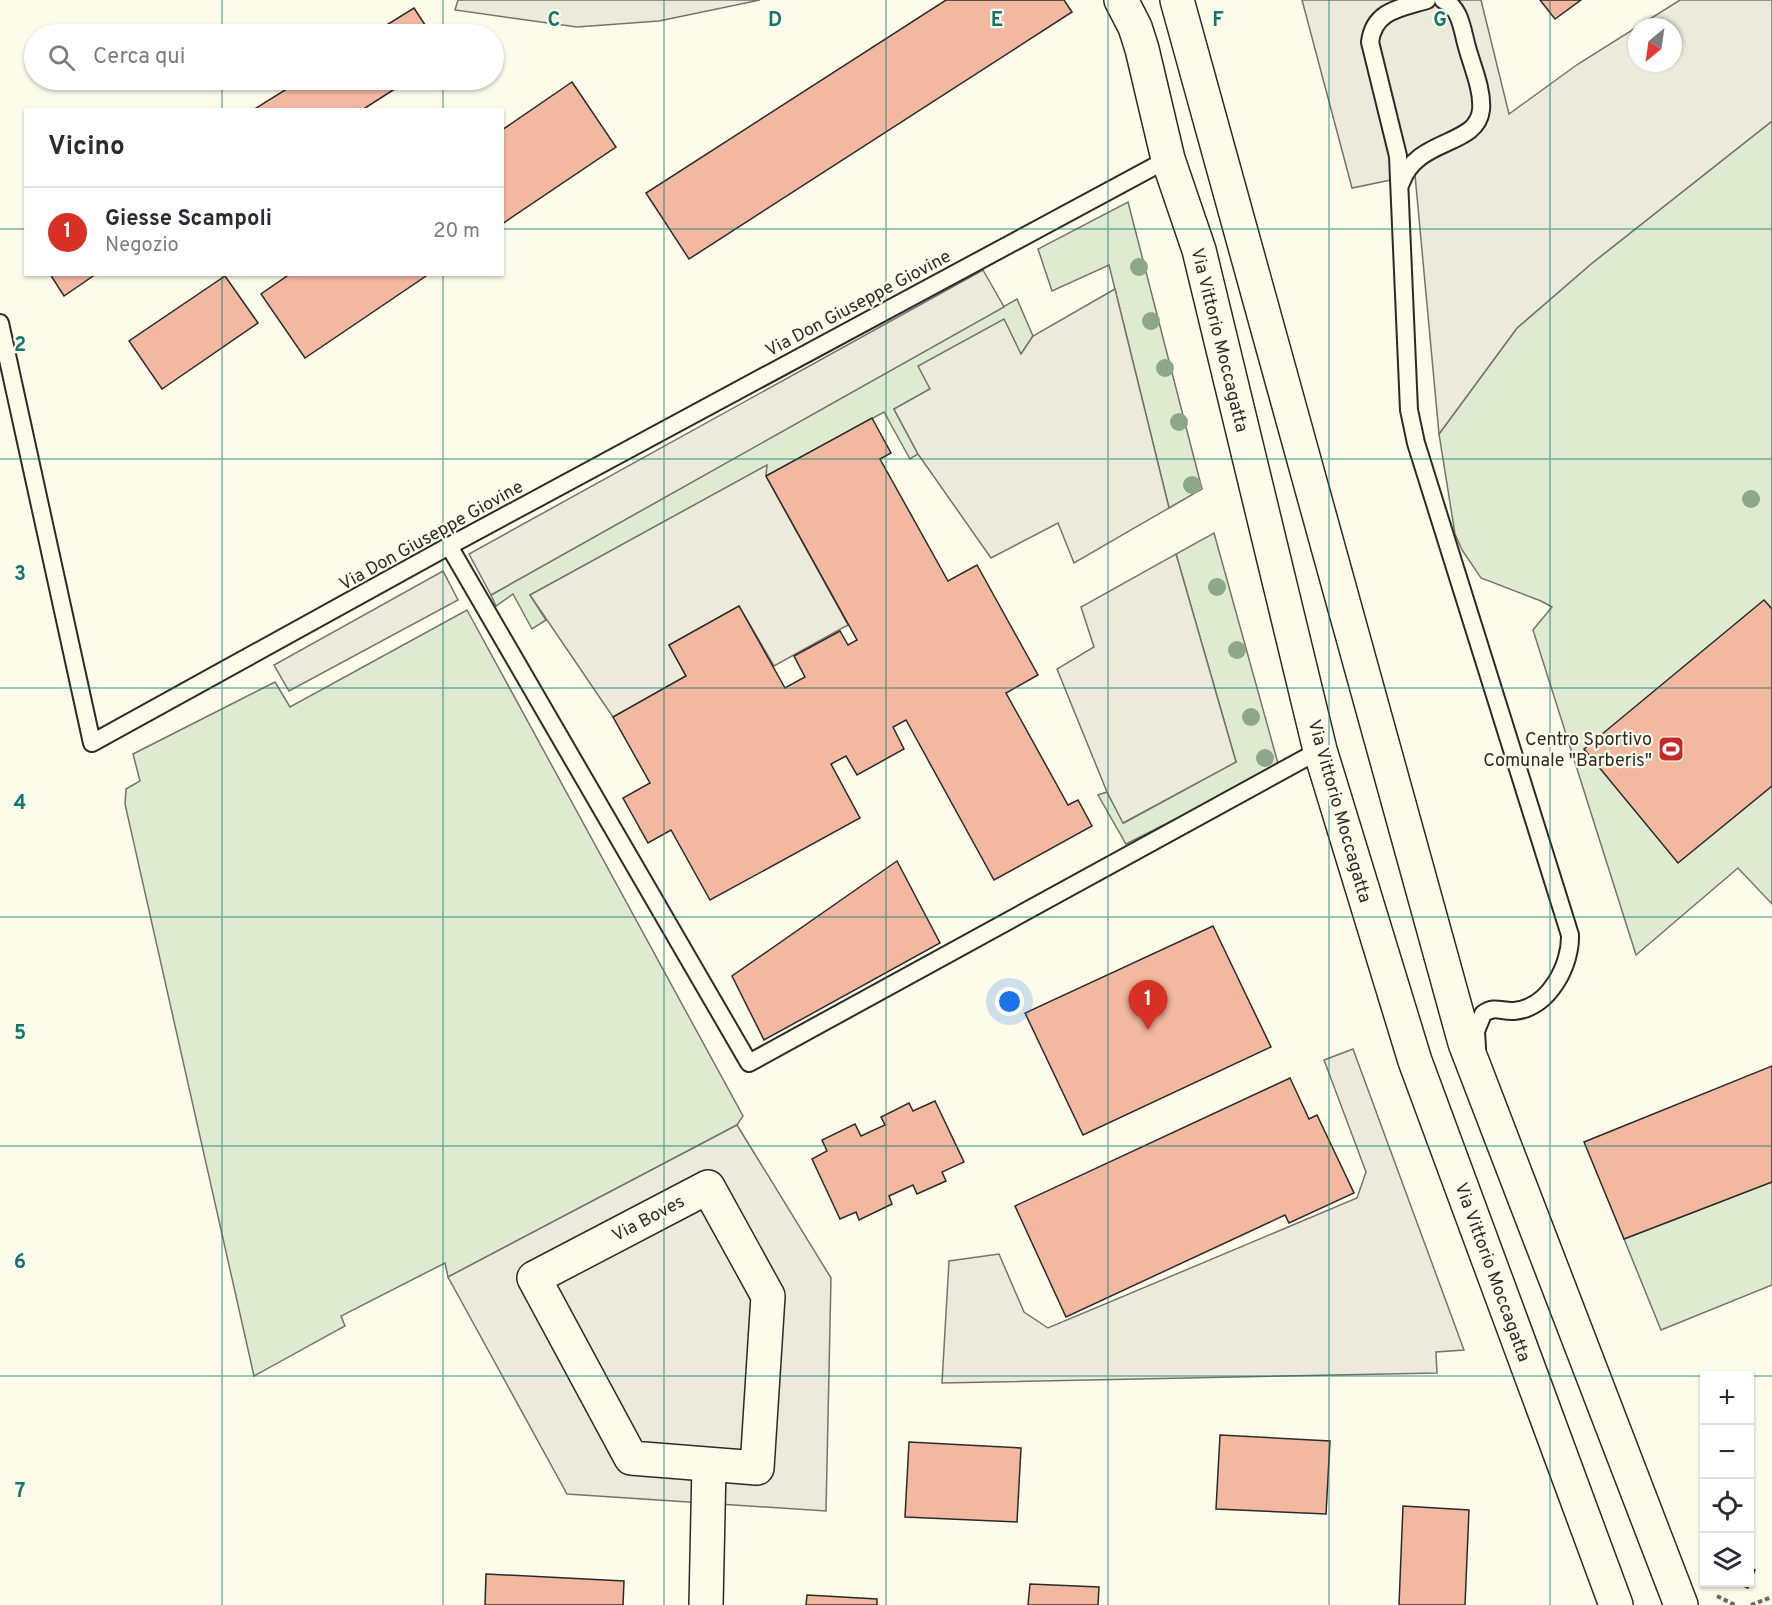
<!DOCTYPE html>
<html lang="it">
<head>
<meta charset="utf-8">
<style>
  body { margin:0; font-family:Overpass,sans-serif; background:#f2f2f3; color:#2b2b33 }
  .controls { position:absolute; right:18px; bottom:18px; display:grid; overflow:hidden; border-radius:0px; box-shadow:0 2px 4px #0004 }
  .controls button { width:54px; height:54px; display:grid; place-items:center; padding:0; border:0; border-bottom:2px solid #e1e1e2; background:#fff; color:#2b2b33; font:30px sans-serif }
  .compass { position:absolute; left:1628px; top:18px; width:54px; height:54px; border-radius:50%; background:#fff; box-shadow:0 2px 4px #0004; rotate:209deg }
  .you { position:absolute; left:1010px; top:1002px; width:21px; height:21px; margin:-15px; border:4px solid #fff; border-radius:50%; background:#1a73e8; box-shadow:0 0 0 9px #1a73e833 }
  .badge { display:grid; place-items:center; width:39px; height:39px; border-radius:50%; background:#d93025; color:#fff; font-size:20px; font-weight:700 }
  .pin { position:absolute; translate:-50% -50px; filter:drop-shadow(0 2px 3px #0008) }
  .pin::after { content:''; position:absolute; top:32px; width:21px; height:18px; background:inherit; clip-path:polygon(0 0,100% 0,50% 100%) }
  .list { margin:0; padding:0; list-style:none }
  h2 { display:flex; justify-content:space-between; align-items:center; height:78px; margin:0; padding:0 24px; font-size:26px }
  h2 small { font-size:20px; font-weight:400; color:#7c7c81 }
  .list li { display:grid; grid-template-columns:39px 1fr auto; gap:18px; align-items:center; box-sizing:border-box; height:90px; padding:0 24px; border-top:2px solid #e1e1e2 }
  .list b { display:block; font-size:22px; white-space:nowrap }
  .list p { margin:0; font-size:20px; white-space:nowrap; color:#7c7c81 }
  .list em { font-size:20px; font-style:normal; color:#7c7c81 }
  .icon { flex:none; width:33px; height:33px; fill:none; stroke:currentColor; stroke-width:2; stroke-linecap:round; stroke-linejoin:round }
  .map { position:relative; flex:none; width:1772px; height:1605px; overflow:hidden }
  .search { position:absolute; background:#fff; box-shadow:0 2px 4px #0004; left:24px; top:24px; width:480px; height:66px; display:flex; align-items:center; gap:15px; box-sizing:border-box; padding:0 21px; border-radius:33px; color:#7c7c81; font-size:22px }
  .panel { position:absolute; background:#fff; box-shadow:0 2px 4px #0004; left:24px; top:108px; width:480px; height:168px; border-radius:0px }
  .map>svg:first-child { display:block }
  .green { fill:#deebd1; stroke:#74746e; stroke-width:1.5 }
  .parking { fill:#eceadb; stroke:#74746e; stroke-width:1.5; fill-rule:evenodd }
  .building { fill:#f2b8a0; stroke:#2b2b2b; stroke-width:1.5 }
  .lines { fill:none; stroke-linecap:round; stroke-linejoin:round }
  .service-casing { stroke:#2b2b2b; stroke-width:20 }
  .minor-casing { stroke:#2b2b2b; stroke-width:36 }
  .path { stroke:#6a6964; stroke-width:4; stroke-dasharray:4.5 3; stroke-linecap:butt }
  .service { stroke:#fdfbea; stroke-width:16 }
  .minor { stroke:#fdfbea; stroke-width:33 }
  .tree { fill:#8ea78a }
  .grid { fill:none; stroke:#0f766e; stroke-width:1.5; stroke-opacity:0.55 }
  .labels { text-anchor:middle; stroke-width:4.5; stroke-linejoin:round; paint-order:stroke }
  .street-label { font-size:18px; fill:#2b2b2b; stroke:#fdfbea }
  .poi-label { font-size:18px; fill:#2b2b2b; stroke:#fdfbea; text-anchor:end }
  .grid-label { font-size:20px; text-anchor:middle; font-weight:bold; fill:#0f766e; stroke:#fdfbea; stroke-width:4.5; stroke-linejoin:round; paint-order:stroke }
</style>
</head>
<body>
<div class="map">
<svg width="1772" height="1605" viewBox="0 0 1772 1605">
  <rect width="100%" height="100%" fill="#fdfbea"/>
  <g class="green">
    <path d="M1772,121V904L1738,868L1636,955L1533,630L1552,607L1541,601L1481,578L1462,550L1455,534L1439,434L1517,328L1591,264Z"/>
    <path d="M1128,202L1202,489L1169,508L1109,265L1052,291L1038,249Z"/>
    <path d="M1017,299L1033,336L1021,354L930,389L894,409L918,454L910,459L884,412L766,476V466L530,595L546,620L532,629L513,594L496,606L491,595Z"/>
    <path d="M1214,533L1279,767L1126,844L1098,795L1107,792L1124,823L1236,762L1176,554Z"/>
    <path d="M467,610L743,1116L737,1125L448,1277L445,1263L341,1316L345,1326L254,1376L125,804L126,789L140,781L133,754L275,682L290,707Z"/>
    <path d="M1772,1182V1285L1661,1330L1624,1239Z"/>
  </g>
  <g class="parking">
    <path d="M458,0H760L659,21L577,27L455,10Z"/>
    <path d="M1302,0H1481L1509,114L1578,64L1680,0H1772V121L1591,264L1517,328L1439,434L1415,175L1352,188ZM1637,27H1673V63H1637Z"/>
    <path d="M983,270L1004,307L491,595L469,554Z"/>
    <path d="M1115,289L1169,508L1074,563L1058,523L991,558L918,454L894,409L930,389L918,366L1004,319L1021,354L1033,336Z"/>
    <path d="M767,465L766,476L848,625L774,666L739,606L669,645L686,676L613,717L530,595Z"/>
    <path d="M1176,554L1236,762L1123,823L1107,792L1057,669L1094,647L1081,607Z"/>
    <path d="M443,571L458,600L289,691L274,665Z"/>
    <path d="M1353,1049L1464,1350L1436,1352L1437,1373L942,1383L949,1261L999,1254L1024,1312L1048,1328L1357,1198L1366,1172L1324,1060Z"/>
    <path d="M737,1125L831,1278L826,1511L567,1494L448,1277Z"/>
  </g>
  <g class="building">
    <path d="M946,0H1064L1072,12L689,259L646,193Z"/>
    <path d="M1540,0H1581L1555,19Z"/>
    <path d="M414,8L431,34H372Z"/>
    <path d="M301,80H409L362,110H253Z"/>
    <path d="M572,82L616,147L502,224V130Z"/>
    <path d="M50,274H96L64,296Z"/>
    <path d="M290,274H429L305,358L261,294Z"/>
    <path d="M225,276L258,323L162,389L129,341Z"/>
    <path d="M872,418L891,453L880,459L948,581L977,565L1038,675L1006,693L1068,805L1078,800L1092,826L994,880L906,720L893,727L904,749L857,775L846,756L831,764L860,818L710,900L671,830L648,843L623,798L650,783L613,717L686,676L669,645L739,606L785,688L805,677L794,656L840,631L848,645L857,640L766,476Z"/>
    <path d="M1764,600L1772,609V786L1678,863L1584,749Z"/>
    <path d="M897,861L940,943L764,1040L732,976Z"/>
    <path d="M1213,926L1271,1047L1083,1135L1025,1013Z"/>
    <path d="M1772,1066V1182L1624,1239L1584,1142Z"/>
    <path d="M1290,1078L1309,1119L1317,1115L1354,1193L1289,1223L1285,1215L1066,1317L1015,1206Z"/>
    <path d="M935,1101L964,1162L942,1172L946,1181L917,1194L913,1185L889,1196L892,1204L859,1220L856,1212L840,1219L812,1159L827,1151L822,1140L855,1124L861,1136L885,1125L881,1117L909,1103L913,1111Z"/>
    <path d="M1220,1435L1330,1441L1326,1514L1216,1509Z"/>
    <path d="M909,1442L1021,1448L1017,1522L905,1517Z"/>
    <path d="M1403,1506L1469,1510L1465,1605H1399Z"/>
    <path d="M1750,1568L1755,1570L1748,1588L1734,1582H1750Z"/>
    <path d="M486,1574L624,1581L623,1605H485Z"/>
    <path d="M1030,1584L1099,1587L1098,1605H1028Z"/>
    <path d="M807,1595L877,1599V1605H806Z"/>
  </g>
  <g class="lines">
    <g class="service-casing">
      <g id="service">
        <path d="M1427,0C1401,8 1374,10 1370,42L1398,156L1409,410L1416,443L1570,935C1571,965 1549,1008 1514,1011C1502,1012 1494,1005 1483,1014L1476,1031L1477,1048"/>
        <path d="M1401,183C1417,137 1477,147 1481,110C1483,90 1472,66 1467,47C1462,30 1461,8 1443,0"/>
        <path d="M0,323L92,743L449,546L1168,159"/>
        <path d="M449,546L749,1063L1320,750"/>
      </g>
    </g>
    <g class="minor-casing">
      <g id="minor">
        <path d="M1121,0L1135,27L1142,49L1168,159L1199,250L1320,750L1415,1061L1616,1605"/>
        <path d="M1177,0L1465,1043L1681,1605"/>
        <path d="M708,1187L768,1296L757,1468L631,1458L534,1278Z"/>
        <path d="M706,1605L709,1465"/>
      </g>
    </g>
    <g class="path">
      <path d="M1717,1596L1735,1605"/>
      <path d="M1751,1605L1772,1597"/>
    </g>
    <use href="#service" class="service"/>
    <use href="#minor" class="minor"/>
  </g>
  <g class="tree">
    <circle cx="1139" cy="267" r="9"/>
    <circle cx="1151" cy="321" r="9"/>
    <circle cx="1165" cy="368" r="9"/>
    <circle cx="1179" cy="422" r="9"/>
    <circle cx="1192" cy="485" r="9"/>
    <circle cx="1751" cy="499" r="9"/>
    <circle cx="1217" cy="587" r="9"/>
    <circle cx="1237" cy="650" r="9"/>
    <circle cx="1251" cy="717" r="9"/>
    <circle cx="1265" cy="758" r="9"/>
  </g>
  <path class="grid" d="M222,0V34M443,0V34M664,0V1605M886,0V1605M1108,0V1605M1329,0V1605M1550,0V1605M222,80V110M443,80V110M0,229H26M502,229H1772M222,274V1605M443,274V1605M0,459H1772M0,688H1772M0,917H1772M0,1146H1772M0,1376H1704M1750,1376H1772"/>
  <defs>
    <g id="stadium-square" transform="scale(1.35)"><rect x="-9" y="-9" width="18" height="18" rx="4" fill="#c62828" stroke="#fdfbea"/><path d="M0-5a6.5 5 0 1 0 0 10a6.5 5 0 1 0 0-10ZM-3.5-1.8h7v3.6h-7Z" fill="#fff"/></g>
  </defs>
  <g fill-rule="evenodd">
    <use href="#stadium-square" x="1671" y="749"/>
  </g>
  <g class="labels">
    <g class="street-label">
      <text transform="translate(858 303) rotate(-28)" y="6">Via Don Giuseppe Giovine</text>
      <text transform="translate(1220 340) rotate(76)" y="6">Via Vittorio Moccagatta</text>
      <text transform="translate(431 535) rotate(-29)" y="6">Via Don Giuseppe Giovine</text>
      <text transform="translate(1340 811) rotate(74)" y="6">Via Vittorio Moccagatta</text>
      <text transform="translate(648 1218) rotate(-28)" y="6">Via Boves</text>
      <text transform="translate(1493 1272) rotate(70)" y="6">Via Vittorio Moccagatta</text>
    </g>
    <g class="poi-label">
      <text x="1652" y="745">Centro Sportivo<tspan x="1652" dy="21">Comunale "Barberis"</tspan></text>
    </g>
  </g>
  <g class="grid-label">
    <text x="554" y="26">C</text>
    <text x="775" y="26">D</text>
    <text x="997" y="26">E</text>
    <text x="1218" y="26">F</text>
    <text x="1440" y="26">G</text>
    <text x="20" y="351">2</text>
    <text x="20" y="580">3</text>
    <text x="20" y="809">4</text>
    <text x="20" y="1039">5</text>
    <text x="20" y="1268">6</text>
    <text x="20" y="1497">7</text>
  </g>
</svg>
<div class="controls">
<button>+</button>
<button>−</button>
<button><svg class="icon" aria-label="locate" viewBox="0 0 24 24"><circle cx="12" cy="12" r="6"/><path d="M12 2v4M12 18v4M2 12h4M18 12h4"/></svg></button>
<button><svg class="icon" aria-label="layers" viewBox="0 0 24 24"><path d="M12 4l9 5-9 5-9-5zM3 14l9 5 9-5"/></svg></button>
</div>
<svg class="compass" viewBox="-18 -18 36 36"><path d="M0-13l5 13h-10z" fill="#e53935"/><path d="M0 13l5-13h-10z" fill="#7c7c81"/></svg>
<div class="you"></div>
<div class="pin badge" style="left:1148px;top:1030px">1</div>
<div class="search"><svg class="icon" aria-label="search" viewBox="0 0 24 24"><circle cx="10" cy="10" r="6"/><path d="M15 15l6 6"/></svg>Cerca qui</div>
<section class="panel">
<h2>Vicino<small></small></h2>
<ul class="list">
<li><span class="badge">1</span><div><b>Giesse Scampoli</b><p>Negozio</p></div><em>20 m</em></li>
</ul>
</section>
</div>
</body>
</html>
